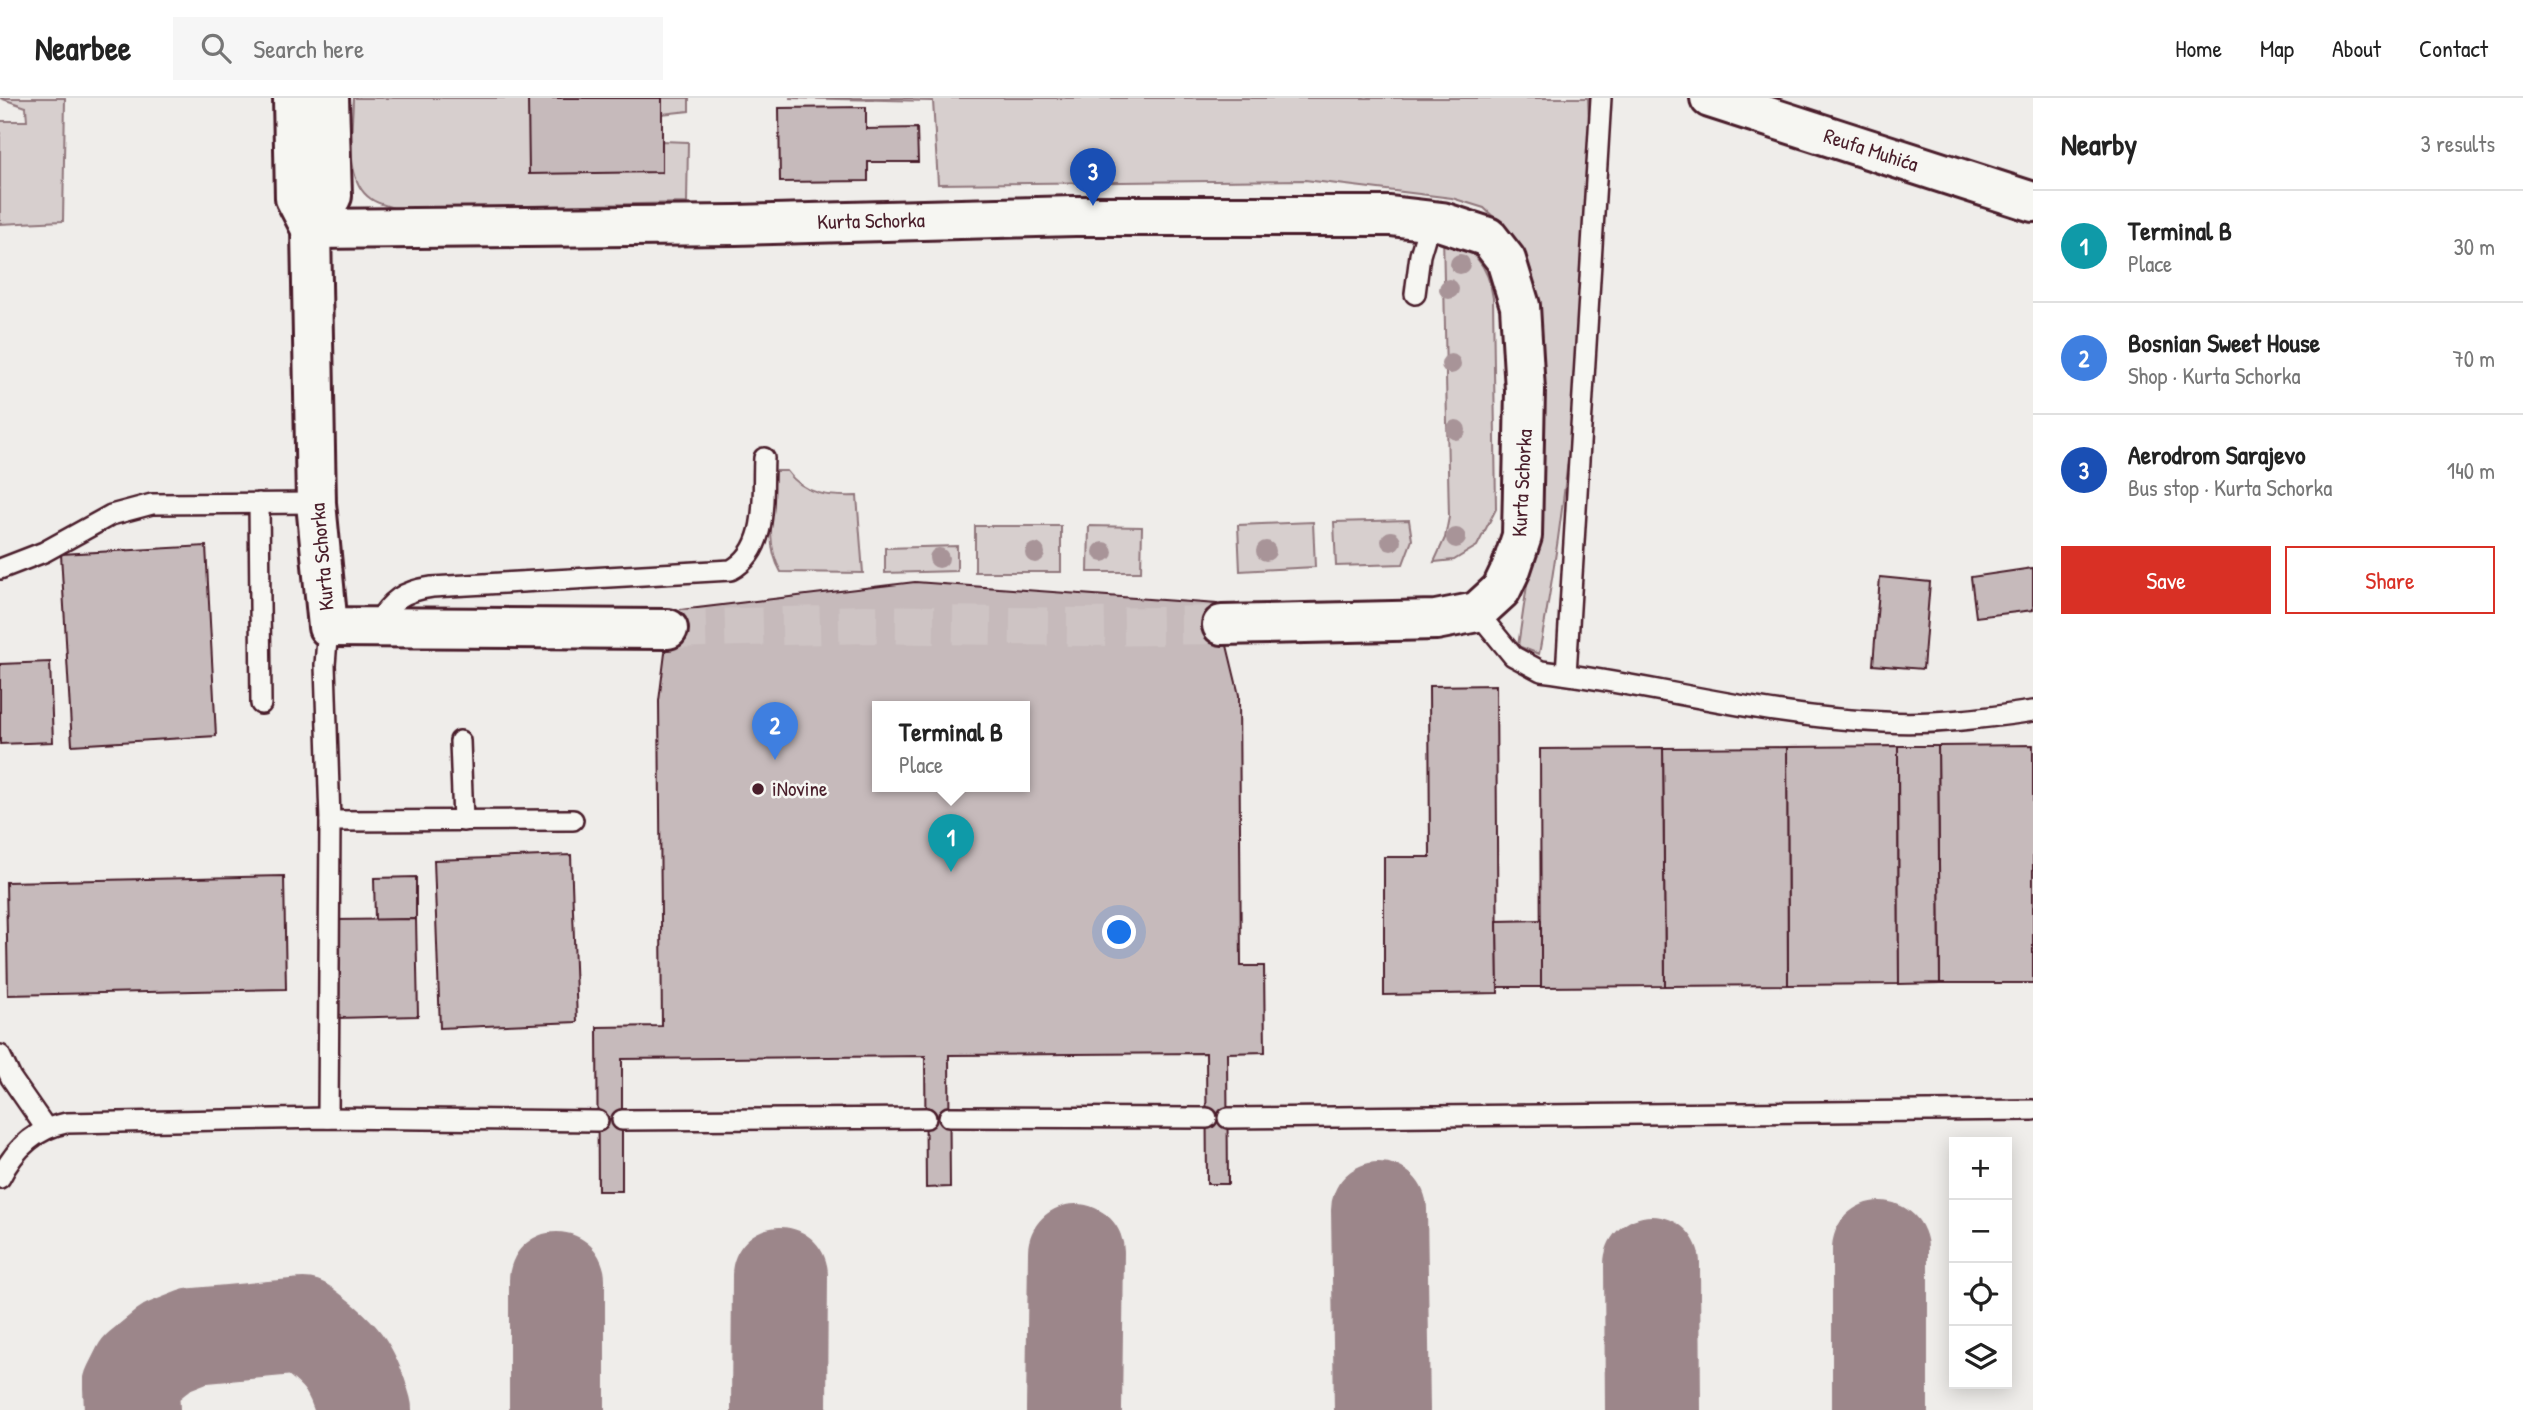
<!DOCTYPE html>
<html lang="en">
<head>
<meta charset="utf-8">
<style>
  body { margin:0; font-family:"Patrick Hand",sans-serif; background:#f6f6f6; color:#222 }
  .controls { position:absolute; right:21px; bottom:21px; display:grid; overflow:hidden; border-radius:0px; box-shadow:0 4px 18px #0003 }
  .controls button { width:63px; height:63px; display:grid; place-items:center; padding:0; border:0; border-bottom:2px solid #e0e0e0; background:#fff; color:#222; font:35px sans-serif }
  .you { position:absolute; left:1120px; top:835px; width:24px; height:24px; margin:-18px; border:5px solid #fff; border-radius:50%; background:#1a73e8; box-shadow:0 0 0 10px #1a73e833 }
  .badge { display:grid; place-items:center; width:46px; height:46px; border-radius:50%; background:#d93025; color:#fff; font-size:23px; font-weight:700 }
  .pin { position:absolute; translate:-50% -58px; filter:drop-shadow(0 2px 4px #0008) }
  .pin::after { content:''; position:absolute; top:37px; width:24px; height:21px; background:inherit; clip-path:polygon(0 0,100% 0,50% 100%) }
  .popup { position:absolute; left:872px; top:603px; width:158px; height:91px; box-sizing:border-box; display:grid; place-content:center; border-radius:0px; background:#fff; filter:drop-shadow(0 2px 5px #0005); font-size:23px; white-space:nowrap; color:#767676 }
  .popup b { font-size:26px; color:#222 }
  .popup::after { content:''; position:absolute; left:50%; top:100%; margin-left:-14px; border:14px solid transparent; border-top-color:#fff }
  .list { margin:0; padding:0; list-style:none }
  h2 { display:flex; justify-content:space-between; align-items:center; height:91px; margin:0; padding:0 28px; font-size:30px }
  h2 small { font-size:23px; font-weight:400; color:#767676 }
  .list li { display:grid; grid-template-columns:46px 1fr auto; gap:21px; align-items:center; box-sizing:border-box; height:112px; padding:0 28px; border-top:2px solid #e0e0e0 }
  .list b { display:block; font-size:26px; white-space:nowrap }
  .list p { margin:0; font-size:23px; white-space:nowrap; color:#767676 }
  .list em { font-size:23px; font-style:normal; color:#767676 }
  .actions { display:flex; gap:14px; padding:21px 28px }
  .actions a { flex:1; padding:16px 0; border:2px solid #d93025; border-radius:0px; text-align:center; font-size:24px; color:#d93025 }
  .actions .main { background:#d93025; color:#fff }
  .icon { flex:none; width:38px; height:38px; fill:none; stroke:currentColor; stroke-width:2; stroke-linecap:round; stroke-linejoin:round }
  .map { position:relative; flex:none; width:2033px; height:1312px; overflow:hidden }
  header { display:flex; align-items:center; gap:42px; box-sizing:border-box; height:98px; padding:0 35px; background:#fff; border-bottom:2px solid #e0e0e0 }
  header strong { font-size:33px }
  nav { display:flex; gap:38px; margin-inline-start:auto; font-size:24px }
  .search { width:490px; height:63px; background:#f6f6f6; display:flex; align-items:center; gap:18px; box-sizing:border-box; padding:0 24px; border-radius:0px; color:#767676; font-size:26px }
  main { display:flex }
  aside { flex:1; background:#fff }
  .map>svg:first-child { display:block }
  .green { fill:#d7cfce; stroke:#90777c; stroke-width:2 }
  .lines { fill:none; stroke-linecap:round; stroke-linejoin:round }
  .taxiway { stroke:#9c868a; stroke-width:96 }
  .building { fill:#c6babb; stroke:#4a1f2b; stroke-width:2; fill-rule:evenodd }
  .street-tunnel { stroke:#cec4c4; stroke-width:38; stroke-dasharray:38 19; stroke-linecap:butt }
  .lane-casing { stroke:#4a1f2b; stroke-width:24 }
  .street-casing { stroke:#4a1f2b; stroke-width:44 }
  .lane { stroke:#f6f6f2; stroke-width:19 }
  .street { stroke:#f6f6f2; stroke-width:38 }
  .tree { fill:#a89498 }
  .poi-dot { fill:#4a1f2b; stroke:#f6f6f2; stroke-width:2.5 }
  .labels { text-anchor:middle; stroke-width:5; stroke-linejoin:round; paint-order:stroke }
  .street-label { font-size:21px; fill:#4a1f2b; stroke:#f6f6f2 }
  .poi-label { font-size:21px; fill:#4a1f2b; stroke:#f6f6f2; text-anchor:start }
</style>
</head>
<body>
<header>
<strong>Nearbee</strong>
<div class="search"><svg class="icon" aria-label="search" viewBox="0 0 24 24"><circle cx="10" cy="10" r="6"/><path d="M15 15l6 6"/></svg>Search here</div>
<nav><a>Home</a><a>Map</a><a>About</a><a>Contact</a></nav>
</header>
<main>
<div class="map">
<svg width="2033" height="1312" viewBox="0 0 2033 1312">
  <rect width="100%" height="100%" fill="#efedea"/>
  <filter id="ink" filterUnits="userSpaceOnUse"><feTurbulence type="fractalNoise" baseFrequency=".0143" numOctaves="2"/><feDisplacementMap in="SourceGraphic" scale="14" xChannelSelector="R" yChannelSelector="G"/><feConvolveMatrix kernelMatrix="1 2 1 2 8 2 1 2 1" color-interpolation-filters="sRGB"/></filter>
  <g filter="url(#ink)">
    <g class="green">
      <path d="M0,0H65L63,123L0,126V23H27L26,9Z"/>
      <path d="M353,0H528L662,74V43L688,44L687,105L397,111C389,108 378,106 371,101C343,83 353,28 353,0Z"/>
      <path d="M662,0H689V13L662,16Z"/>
      <path d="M789,0H1588C1592,78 1587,157 1580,234C1572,342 1559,450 1539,556L1518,548L1544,372L1531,172L1512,136L1484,110L1452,100L1305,82L938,86L933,3Z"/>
      <path d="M1443,136C1473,153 1488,164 1493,200L1496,411L1477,448L1454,462L1434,464L1445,440L1449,419Z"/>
      <path d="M775,373H787C804,397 830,399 857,398L863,475L781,474C764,445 773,405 775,373Z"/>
      <path d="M1409,422L1412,442L1403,466L1336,468L1334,424Z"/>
      <path d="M1313,424L1315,469L1240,473L1238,427Z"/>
      <rect x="975" y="428" width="86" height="46"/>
      <path d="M1089,428L1142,429L1141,474H1088Z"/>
      <path d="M957,448V473L885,475V450Z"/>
    </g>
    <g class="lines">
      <g class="taxiway">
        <path d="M1379,1112L1382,1312"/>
        <path d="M1652,1166L1653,1312"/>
        <path d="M557,1182V1312"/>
        <path d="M132,1312L131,1289L140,1271L167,1249L195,1238L303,1228C340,1255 352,1268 364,1312"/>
        <path d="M779,1312L780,1177"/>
        <path d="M1074,1312L1076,1154"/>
        <path d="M1880,1312V1151"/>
      </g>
    </g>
    <g class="building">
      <path d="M528,0H662V74L529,76Z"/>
      <path d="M866,9V31L917,30L918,64H868V83L780,84L779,10Z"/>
      <path d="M206,448L216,638L72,647L61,456Z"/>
      <path d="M2033,470V512L1976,519L1971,479Z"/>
      <path d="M1880,479L1930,484L1923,571L1873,567Z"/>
      <path d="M915,484L1217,506L1239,597L1241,868H1264L1265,954L1227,955L1228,1086H1207L1206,955L949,957L950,1089L926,1090L925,958L622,961V1093H598L597,929L662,928L659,603L668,531L681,512ZM878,608H1024V688H878Z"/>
      <path d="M50,564L53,644L0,646V566Z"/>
      <path d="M1496,587L1498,895L1384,897V759H1430L1429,588Z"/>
      <path d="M2033,647V885H1940L1938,648Z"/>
      <path d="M1898,648L1899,886L1788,887L1787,649Z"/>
      <path d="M1898,648H1938L1940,885L1899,886Z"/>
      <path d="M1787,649L1788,887L1665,888L1663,650Z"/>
      <path d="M1663,650L1665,888L1541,889L1540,651Z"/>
      <path d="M571,757L577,924L440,930L434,762Z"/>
      <path d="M284,778L286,891L8,897L6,784Z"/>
      <path d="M416,779V821L375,822L374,780Z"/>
      <path d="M416,821L418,918L338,920L337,822Z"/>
      <path d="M1541,822V889H1498L1497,823Z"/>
    </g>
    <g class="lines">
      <path class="street-tunnel" d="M668,531L865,526L1085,529L1222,527"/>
      <g class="lane-casing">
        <g id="lane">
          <path d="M1415,196L1420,157L1430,123"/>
          <path d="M259,405L261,606"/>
          <path d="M0,471L44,454L111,417L152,406L316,405"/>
          <path d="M1477,514L1513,558L1541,573C1655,587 1768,620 1884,624C1933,627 1985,620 2033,613"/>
          <path d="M376,527C391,502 403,493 432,489L731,472C770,451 762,398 764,360"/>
          <path d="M328,529L325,567L330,723L328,1020"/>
          <path d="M1566,576L1601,0"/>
          <path d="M460,643L463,723"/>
          <path d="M330,723L573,722"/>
          <path d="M0,957L11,980L45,1029"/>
          <path d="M949,1019L1207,1020"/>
          <path d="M1228,1020L2033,1012"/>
          <path d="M622,1022L926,1020"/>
          <path d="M0,1080C14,1052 35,1031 66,1025L328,1020L598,1023"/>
        </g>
      </g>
      <g class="street-casing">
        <g id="street">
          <path d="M293,0L295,100L311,131L316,405L328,529L668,531"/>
          <path d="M1710,0L2033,104"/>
          <path d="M311,131L736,127L1075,118H1390L1442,124L1488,139L1506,162L1520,208L1525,292L1522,438L1511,471L1501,492L1477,514L1436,522L1222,527"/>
          <path d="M311,131L332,98L329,0"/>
        </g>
      </g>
      <use href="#lane" class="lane"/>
      <use href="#street" class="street"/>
    </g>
    <g class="tree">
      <circle cx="1460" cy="166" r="10"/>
      <circle cx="1449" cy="191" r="10"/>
      <circle cx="1451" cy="266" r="10"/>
      <circle cx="1456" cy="332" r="10"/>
      <circle cx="1456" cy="440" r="10"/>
      <circle cx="1391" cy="443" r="10"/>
      <circle cx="1266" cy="453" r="10"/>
      <circle cx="1103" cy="454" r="10"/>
      <circle cx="1035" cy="455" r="10"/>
      <circle cx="939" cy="460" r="10"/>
    </g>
  </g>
  <circle class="poi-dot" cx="758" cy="691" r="7"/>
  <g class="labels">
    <g class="street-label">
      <text transform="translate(1871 52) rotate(18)" y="7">Reufa Muhića</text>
      <text transform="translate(871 123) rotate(-1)" y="7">Kurta Schorka</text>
      <text transform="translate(1522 385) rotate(-87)" y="7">Kurta Schorka</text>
      <text transform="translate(322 459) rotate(-95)" y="7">Kurta Schorka</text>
    </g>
    <g class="poi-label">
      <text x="772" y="698">iNovine</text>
    </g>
  </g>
</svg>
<div class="controls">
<button>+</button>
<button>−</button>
<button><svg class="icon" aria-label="locate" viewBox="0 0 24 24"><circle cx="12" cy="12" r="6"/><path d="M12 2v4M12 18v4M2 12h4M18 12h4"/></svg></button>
<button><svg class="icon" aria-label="layers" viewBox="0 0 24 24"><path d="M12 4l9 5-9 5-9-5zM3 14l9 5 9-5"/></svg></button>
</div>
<div class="you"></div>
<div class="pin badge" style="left:951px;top:774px;background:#0f9aa8">1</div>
<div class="popup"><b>Terminal B</b>Place</div>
<div class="pin badge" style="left:775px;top:662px;background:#3f7fe0">2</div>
<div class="pin badge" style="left:1093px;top:108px;background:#1a4fb4">3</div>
</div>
<aside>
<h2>Nearby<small>3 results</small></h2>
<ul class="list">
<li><span class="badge" style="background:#0f9aa8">1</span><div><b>Terminal B</b><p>Place</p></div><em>30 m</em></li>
<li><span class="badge" style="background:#3f7fe0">2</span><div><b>Bosnian Sweet House</b><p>Shop · Kurta Schorka</p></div><em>70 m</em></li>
<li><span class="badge" style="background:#1a4fb4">3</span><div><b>Aerodrom Sarajevo</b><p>Bus stop · Kurta Schorka</p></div><em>140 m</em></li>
</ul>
<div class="actions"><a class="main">Save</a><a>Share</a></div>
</aside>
</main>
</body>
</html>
